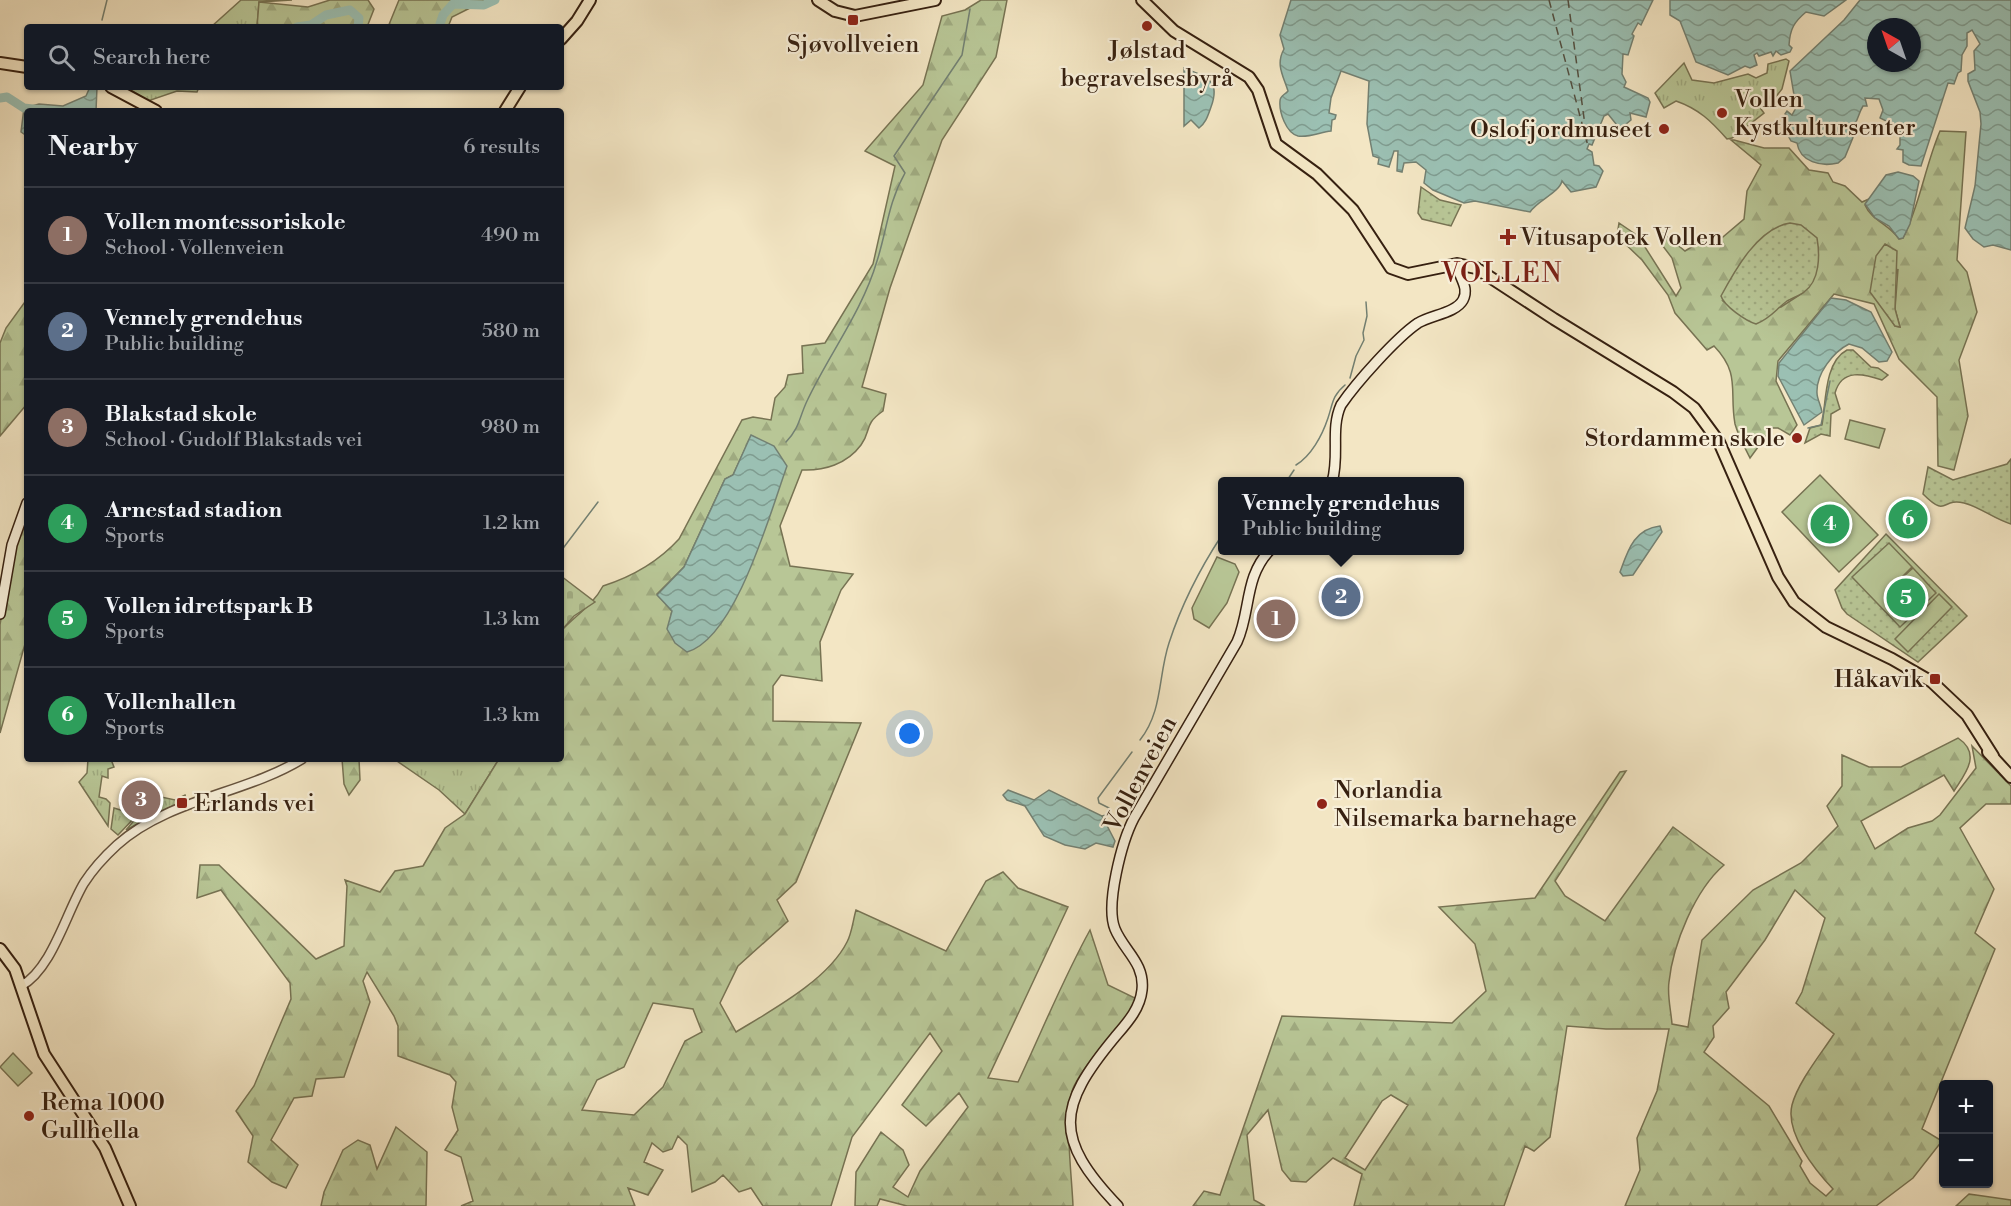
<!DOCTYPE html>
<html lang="en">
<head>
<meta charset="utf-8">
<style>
  body { margin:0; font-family:"Libre Bodoni",serif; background:#20242c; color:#f1f3f6 }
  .controls { position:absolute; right:18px; bottom:18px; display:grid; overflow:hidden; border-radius:6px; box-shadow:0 2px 4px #0004 }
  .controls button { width:54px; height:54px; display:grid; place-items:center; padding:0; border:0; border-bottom:2px solid #363941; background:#171b24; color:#f1f3f6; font:30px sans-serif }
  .compass { position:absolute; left:1867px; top:18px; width:54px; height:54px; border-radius:50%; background:#171b24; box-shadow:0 2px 4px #0004; rotate:320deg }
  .you { position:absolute; left:910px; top:734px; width:21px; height:21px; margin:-15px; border:4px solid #fff; border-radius:50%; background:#1a73e8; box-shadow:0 0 0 9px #1a73e833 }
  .badge { display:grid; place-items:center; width:39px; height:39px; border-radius:50%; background:#c59692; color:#fff; font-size:20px; font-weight:700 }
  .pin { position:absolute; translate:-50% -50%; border:3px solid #fff; box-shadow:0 2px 6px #0006 }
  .popup { position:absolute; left:1218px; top:477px; width:246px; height:78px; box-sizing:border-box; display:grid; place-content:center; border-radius:6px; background:#171b24; filter:drop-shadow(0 2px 4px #0005); font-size:20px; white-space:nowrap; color:#9ea1a6 }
  .popup b { font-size:22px; color:#f1f3f6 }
  .popup::after { content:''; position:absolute; left:50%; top:100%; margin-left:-12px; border:12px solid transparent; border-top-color:#171b24 }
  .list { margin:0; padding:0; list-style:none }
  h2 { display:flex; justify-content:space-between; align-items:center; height:78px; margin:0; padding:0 24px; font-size:26px }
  h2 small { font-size:20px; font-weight:400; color:#9ea1a6 }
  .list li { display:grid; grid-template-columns:39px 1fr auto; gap:18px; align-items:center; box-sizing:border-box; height:96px; padding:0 24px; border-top:2px solid #363941 }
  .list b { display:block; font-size:22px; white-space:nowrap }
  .list p { margin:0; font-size:20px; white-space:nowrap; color:#9ea1a6 }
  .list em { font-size:20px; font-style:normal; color:#9ea1a6 }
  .icon { flex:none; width:33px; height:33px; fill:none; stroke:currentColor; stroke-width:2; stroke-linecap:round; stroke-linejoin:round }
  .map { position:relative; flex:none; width:2011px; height:1206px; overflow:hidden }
  .search { position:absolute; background:#171b24; box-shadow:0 2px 4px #0004; left:24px; top:24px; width:540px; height:66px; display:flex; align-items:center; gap:15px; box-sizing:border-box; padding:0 21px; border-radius:6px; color:#9ea1a6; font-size:22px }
  .panel { position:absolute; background:#171b24; box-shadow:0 2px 4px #0004; left:24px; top:108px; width:540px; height:654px; border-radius:6px }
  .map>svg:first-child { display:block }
  .grass { fill:url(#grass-tufts); stroke:#777353; stroke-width:1.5 }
  .forest { fill:url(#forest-firs); stroke:#777353; stroke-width:1.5; fill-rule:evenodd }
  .cemetery { fill:url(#cemetery-stones); stroke:#777353; stroke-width:1.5 }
  .park { fill:url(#park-dots); stroke:#777353; stroke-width:1.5 }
  .garden { fill:#b8c696; stroke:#777353; stroke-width:1.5 }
  .water { fill:url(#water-waves); stroke:#738072; stroke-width:1.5; fill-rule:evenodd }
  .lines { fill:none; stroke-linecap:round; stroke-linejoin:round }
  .stream { stroke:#738072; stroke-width:1.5 }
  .river { stroke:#9bc0b3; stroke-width:9 }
  .ferry { stroke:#545041; stroke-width:1.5; stroke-dasharray:8 6; stroke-linecap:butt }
  .tertiary-casing { stroke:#65523d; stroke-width:11 }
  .secondary-casing { stroke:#362010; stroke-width:12 }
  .primary-casing { stroke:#362010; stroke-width:14 }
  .tertiary { stroke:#f7efd9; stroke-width:8 }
  .secondary { stroke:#f7efd9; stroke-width:9 }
  .primary { stroke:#f3e6c4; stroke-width:10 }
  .poi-dot { fill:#8f2418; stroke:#f7efd9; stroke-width:2 }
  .labels { text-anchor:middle; stroke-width:4.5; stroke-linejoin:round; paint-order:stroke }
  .poi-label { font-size:24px; fill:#362010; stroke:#f7efd9; text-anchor:start }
  .street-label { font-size:24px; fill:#362010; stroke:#f7efd9 }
  .quarter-label { font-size:27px; letter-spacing:1.5px; fill:#7a1f14; stroke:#f7efd9 }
</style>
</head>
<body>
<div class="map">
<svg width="2011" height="1206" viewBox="0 0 2011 1206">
  <defs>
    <pattern id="grass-tufts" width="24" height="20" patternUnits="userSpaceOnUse" patternTransform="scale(1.5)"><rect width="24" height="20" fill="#b8c696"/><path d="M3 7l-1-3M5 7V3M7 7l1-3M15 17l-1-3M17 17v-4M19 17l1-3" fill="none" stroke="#9faa80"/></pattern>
    <pattern id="forest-firs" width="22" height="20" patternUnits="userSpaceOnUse" patternTransform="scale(1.5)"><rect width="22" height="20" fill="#b8c696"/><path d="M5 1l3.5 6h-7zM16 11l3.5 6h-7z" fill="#9faa80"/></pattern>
    <pattern id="cemetery-stones" width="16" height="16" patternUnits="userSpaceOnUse" patternTransform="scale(1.5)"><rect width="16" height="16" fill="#b8c696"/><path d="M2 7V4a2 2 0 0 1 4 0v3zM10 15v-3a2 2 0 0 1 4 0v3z" fill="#9faa80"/></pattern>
    <pattern id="park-dots" width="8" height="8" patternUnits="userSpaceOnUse" patternTransform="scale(1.5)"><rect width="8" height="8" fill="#b8c696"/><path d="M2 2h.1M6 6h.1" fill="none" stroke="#9faa80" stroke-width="1.8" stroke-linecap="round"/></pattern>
    <pattern id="water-waves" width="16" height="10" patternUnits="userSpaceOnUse" patternTransform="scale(1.5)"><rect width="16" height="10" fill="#9bc0b3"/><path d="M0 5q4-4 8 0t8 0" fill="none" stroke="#7f9c90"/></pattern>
  </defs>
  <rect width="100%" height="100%" fill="#f3e6c4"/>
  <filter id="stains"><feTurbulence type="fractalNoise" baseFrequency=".00333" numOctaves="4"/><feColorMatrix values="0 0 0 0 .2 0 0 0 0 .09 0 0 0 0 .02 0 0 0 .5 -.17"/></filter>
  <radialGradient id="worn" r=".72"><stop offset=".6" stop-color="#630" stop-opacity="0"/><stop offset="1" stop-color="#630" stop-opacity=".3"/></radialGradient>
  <g class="grass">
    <path d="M241,0H292L259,2L257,27H211Z"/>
    <path d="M1786,59L1789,61L1782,89L1771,103L1769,96L1765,98L1761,109L1764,113L1732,138L1727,139C1711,121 1699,109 1676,101L1664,108L1655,93L1684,63L1692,80L1714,83L1748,74L1756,78L1767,73L1768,64Z"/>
    <path d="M126,87H199L197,92L177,91L148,101Z"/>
    <path d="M88,759H114L112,762L114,767L108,769V778L102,776L99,797L106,799L110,803L108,826L79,782L87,773Z"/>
    <path d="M394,759H499L465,814L439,790Z"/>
    <path d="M185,795L186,799L126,830L137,817L151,811L157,796L175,800Z"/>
    <path d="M114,808L137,815L118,835L111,829Z"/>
  </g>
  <g class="forest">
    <path d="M330,0H368L374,9L367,27H257L259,2L308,7Z"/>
    <path d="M399,0H486L452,17L448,27H388Z"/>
    <path d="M981,0H1007L996,57L942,140L890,288L862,387L886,394L883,411C863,425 872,430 861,445C847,464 824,471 802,470L780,526L790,566L853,574L841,590L820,642L822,681L781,675L773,686V721L861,723L796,882L777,900L788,921L738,966L720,1003L736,1032C772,1010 828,980 847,942C852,933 853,920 856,910L946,951L986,881L1003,872L1018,888L1068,907L988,1078L1018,1082C1042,1031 1063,979 1090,930L1108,985L1137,999C1122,1031 1090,1054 1074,1086C1063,1109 1072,1177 1073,1206H907L880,1199L877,1206H855L856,1172L881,1132L903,1150L909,1165L893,1187L908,1197L920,1171L968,1107L959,1093L926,1126L902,1105L942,1051L930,1033L852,1137L831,1206H763L751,1188L739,1192L723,1175L715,1182L692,1192L687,1145L678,1136L672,1149L663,1152L652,1143L644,1162L663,1170L648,1195L628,1188L635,1206H461L473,1201L461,1157L445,1150L458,1130L452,1107L456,1082L450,1075L398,1056V1026L394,1016L367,972L363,981L370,1002L344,1077L316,1079L312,1096L294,1098L271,1140L298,1165L286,1188L272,1182L248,1162L253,1136L236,1111L254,1086L291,999L290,983L221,890L197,898L200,865H219L316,959L344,946L347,886L345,880L380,892L395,871L423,866L445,828L465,814L499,759H561V631C576,615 593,605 603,586C631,577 659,561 679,539L742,420L753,417L771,420L775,398L785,387L788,375L803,373L802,346L825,343L873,264L895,166L865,151L923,85L942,16L965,10ZM751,436L668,629L672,611L657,594L684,567L725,479L733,475ZM653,1003L693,1009L702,1032L685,1041L663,1087L634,1115L582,1110L597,1080L624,1067Z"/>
    <path d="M1940,131L1966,132L1957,260L1967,272L1977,312L1959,360L1968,416L1954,470L1938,466L1937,397L1899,359L1874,304L1834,294L1778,361L1776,381L1797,425L1790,435L1778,428H1772L1750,458C1745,448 1738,435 1735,424C1729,391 1741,374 1714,346L1707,350L1675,313L1668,295L1642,260L1617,236L1619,223L1638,236L1676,296L1681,288L1672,258L1659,241L1663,233L1685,251L1703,240L1717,242L1744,219L1747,191L1761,165L1731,140H1734L1764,148H1789L1809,170L1828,173L1833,182L1845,186L1862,202L1869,199L1865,205C1871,220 1890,225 1899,239L1903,238C1920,205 1925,166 1940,131ZM1898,269L1895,309L1900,327L1895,326L1880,302ZM1804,292L1781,307L1735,310L1723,301Z"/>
    <path d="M27,299V404L0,436V343L6,328Z"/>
    <path d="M27,508V637L0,733V625L8,573Z"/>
    <path d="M1958,738C1982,754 1965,774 1954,791L1944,775L1861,821L1875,849L1908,828L1932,821L1940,815L1976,768L1972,746L2011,786V804H1986L1960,828L1994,889L1975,933L1995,949L1922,1129L1942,1141L1913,1178L1876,1206H1625L1640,1170L1637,1138L1657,1091L1669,1029H1606L1567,1026L1550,1137L1534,1151L1525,1146L1504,1206H1354L1362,1174L1333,1158L1306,1182L1291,1181L1282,1170L1268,1110L1247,1135L1254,1200L1265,1206H1193L1204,1191L1220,1195L1282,1016L1452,1023L1486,991L1475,944L1439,907L1535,898L1620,772L1626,771L1555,881L1565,896L1605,921L1673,827L1724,865C1695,890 1673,944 1669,982C1667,995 1671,1011 1672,1024L1688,1027L1702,940L1753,890L1801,863L1838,826L1827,806L1842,786V755L1869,767H1901ZM1795,890L1825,918L1802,992L1796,1003L1834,1034C1821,1054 1798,1082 1792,1105C1785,1133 1815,1170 1833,1189L1826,1196L1810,1183L1800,1166L1802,1161L1769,1106L1704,1052L1714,1037L1713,1026L1729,1008L1726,992L1765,940ZM1391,1095L1408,1105L1365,1170L1345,1158L1382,1101Z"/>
    <path d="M342,759H359L360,780L349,795L344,784Z"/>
    <path d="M396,1127L427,1152L426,1206H321L324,1192L343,1150L358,1140L370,1145L377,1169Z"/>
    <path d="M1969,1194L2011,1200V1206H1956Z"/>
  </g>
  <path class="cemetery" d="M561,576L595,602L574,616L561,631Z"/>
  <g class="park">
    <path d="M1421,187L1440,200L1461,205L1451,226L1422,219L1418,213Z"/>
    <path d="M1790,223L1801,225L1817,238C1820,255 1820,281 1804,292C1799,296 1792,298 1787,301C1775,310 1771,318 1756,324C1746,321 1724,306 1721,296C1735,270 1758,228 1790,223Z"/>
    <path d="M1885,244L1897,251L1895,309L1900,327L1895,326L1870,292L1876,256Z"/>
    <path d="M1847,350H1853L1871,367L1878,368L1888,375L1882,380C1864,374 1842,368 1835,393L1840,409L1831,414L1830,436L1821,434L1805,443L1810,428L1822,425C1826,403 1824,362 1847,350Z"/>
    <path d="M2011,459V524C1994,519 1980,507 1964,503C1941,497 1948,519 1923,494L1928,467L1953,480L2007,464Z"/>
    <path d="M1886,534L1967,616L1918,662L1847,614L1842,608L1835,590Z"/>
  </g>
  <g class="garden">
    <path d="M1850,420L1885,429L1879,448L1845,439Z"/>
    <path d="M1820,475L1878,535L1839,572L1782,512Z"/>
    <path d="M1889,543L1912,567L1894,585L1913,568L1936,593L1900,627L1852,577Z"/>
    <path d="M1217,557L1235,564L1239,572L1227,603L1209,628L1194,619L1192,608Z"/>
    <path d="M1939,594L1952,607L1908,652L1895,639Z"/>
    <path d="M13,1053L32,1073L18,1086L0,1067Z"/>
  </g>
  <g class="water">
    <path d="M1291,0H1653L1641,25L1638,23L1632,34L1634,36L1628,55L1623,54L1622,74L1626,82L1624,87L1648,98L1650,102L1646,117L1630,113L1631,120L1620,129L1608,114L1604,116L1592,145L1589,144L1587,149L1592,152L1594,165L1599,166L1603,171L1596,187L1571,192L1562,181C1559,193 1538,200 1530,212L1475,201L1464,203L1433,190L1424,183L1426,170L1416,162L1404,163L1402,172L1397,171L1398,151H1394L1389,167L1378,164L1379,158L1373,156L1367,124L1369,81L1341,71L1331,98L1329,113L1336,115L1335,119L1332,120L1331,131C1321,132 1308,138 1298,136C1286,133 1279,112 1280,101C1280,95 1285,95 1288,91C1284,77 1275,65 1284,49L1280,35Z"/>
    <path d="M1670,0H1846L1824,16L1806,12C1794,22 1790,29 1789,45L1792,48L1790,52L1781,55L1776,51L1773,56L1771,52L1759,56L1757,53L1754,55L1757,65L1750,68L1745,66L1728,75L1696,62L1680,21L1670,15Z"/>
    <path d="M1860,0H2011V250L1993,245L1984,247L1973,239L1965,228L1975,186L1981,124L1980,112L1968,81V74L1975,70L1974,51L1980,44L1972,30L1967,33V46L1962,55L1961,71L1958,73L1954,84L1948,83L1921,166L1909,165L1903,162V150L1897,149L1900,145V128L1880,118L1883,110L1879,99L1865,98L1867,106H1863C1858,114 1858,122 1851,130L1854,135L1845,157L1838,163C1821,167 1800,162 1797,143L1791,141L1782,125L1787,116L1785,114L1787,111L1792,115L1798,104L1795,101L1790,71L1844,20ZM1876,27H1912V63H1876Z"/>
    <path d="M1184,68C1207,77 1221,80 1211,107C1208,115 1206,123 1199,128L1191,120L1184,126Z"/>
    <path d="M90,87H97L96,111H27V136L21,132L24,108L39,104L63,106L86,96Z"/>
    <path d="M1898,172L1913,176L1919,181L1910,224L1903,238L1899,239L1889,226L1875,218L1865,204L1886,175Z"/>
    <path d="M1831,298L1846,300L1871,312L1892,352L1887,361L1879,362L1862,348L1849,344C1833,352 1816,374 1817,393C1817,399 1821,405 1822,412L1804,425L1778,376L1779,363Z"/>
    <path d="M751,435L774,446L787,466C770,513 736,638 687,652L675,643L667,629L672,611L657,595L684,567L725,479L733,475Z"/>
    <path d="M1660,526L1662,532L1633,575L1623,576L1620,572C1628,550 1634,529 1660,526Z"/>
    <path d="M1008,790L1034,800L1049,790L1102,816L1115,841L1113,847L1096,843L1085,849L1065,845L1044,836L1025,806L1007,800L1003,795Z"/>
  </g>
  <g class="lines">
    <g class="stream">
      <path d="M102,20L107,0"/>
      <path d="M1350,378L1356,356L1364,340L1363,333L1367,316L1366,302"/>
      <path d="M1808,428L1821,425L1830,381"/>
      <path d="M786,442C800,427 799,418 807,401C829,354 862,312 877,261C887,230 888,203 905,173L894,156L962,55L970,9"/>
      <path d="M1296,465C1311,456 1322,436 1328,418C1333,403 1332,396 1345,385"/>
      <path d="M1286,482L1294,470"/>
      <path d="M561,551L598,502"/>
      <path d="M1140,740C1163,711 1158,676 1169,643C1181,606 1201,567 1222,535"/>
      <path d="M143,813L149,796"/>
      <path d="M1102,816L1106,815L1109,808L1099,803L1098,798L1132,752"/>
    </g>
    <g class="river">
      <path d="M297,27L311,25L326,15L350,10L359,18L358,27"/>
      <path d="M439,27L443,15L453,4L484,5L495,0"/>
      <path d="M0,98L7,97L24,108L51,111"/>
    </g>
    <g class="ferry">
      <path d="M1549,0L1588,146"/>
      <path d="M1568,0L1587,140"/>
    </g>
    <g class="tertiary-casing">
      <path id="tertiary" d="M21,986C52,969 66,913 84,883C93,869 105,856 117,845C168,799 245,794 302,759"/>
    </g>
    <g class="secondary-casing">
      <g id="secondary">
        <path d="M1332,482C1340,456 1330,429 1341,405C1356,383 1396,338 1418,323C1431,315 1456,313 1463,300C1470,287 1458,277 1457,264"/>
        <path d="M0,614L12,545L27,503"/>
        <path d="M1118,1206C1053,1138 1057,1107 1115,1037C1127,1023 1140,1009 1142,990C1145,963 1124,951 1115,929C1105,905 1122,841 1134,818L1237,642C1251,611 1244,577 1270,550"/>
      </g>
    </g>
    <g class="primary-casing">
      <g id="primary">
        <path d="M818,0L835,11L855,16L935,0"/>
        <path d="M1142,0L1174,31L1249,77L1258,90L1276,144L1317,174L1353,210L1391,268L1408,274L1457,264L1476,268L1554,319L1673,392L1694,408L1719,442L1778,577L1794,602L1826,627L1892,659L1932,682L1967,715L1993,756"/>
        <path d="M561,39L577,21L590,0"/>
        <path d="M0,63L27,67"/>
        <path d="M111,87L156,111"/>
        <path d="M505,111L520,87"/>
        <path d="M1988,752L2011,777"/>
        <path d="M0,949L15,969L44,1054L105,1148L130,1206"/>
      </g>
    </g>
    <use href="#tertiary" class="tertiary"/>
    <use href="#secondary" class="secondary"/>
    <use href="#primary" class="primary"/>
  </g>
  <g class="poi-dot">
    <rect x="847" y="14" width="12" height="12" rx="3"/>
    <circle cx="1147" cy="26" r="6"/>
    <circle cx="1722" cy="113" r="6"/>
    <circle cx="1664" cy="129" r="6"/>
    <path d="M1505 228h6v6h6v6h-6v6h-6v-6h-6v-6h6z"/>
    <circle cx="1797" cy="438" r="6"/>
    <rect x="1929" y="673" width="12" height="12" rx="3"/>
    <rect x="176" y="797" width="12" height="12" rx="3"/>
    <circle cx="1322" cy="804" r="6"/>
    <circle cx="29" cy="1116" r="6"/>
  </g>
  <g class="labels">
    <g class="poi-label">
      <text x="853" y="52" text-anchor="middle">Sjøvollveien</text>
      <text x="1147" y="58" text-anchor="middle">Jølstad<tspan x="1147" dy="28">begravelsesbyrå</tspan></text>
      <text x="1734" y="107">Vollen<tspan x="1734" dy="28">Kystkultursenter</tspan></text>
      <text x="1652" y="137" text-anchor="end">Oslofjordmuseet</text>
      <text x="1520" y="245">Vitusapotek Vollen</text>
      <text x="1785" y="446" text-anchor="end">Stordammen skole</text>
      <text x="1923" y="687" text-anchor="end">Håkavik</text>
      <text x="1334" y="798">Norlandia<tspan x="1334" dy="28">Nilsemarka barnehage</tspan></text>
      <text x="194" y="811">Erlands vei</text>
      <text x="41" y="1110">Rema 1000<tspan x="41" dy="28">Gullhella</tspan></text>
    </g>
    <g class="street-label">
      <text transform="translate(1140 774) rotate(-62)" y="8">Vollenveien</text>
    </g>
    <g class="quarter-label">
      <text x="1502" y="282">VOLLEN</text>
    </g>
  </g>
  <rect width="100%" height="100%" filter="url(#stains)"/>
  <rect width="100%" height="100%" fill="url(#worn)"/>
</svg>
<div class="controls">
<button>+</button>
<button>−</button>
</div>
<svg class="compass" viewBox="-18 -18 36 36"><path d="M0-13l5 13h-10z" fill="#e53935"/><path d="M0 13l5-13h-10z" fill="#9ea1a6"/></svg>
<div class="you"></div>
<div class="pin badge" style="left:1276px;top:619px;background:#8d6e63">1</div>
<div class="pin badge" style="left:1341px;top:597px;background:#5c6f8a">2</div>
<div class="popup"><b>Vennely grendehus</b>Public building</div>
<div class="pin badge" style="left:141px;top:800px;background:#8d6e63">3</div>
<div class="pin badge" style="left:1830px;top:524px;background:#2e9e5b">4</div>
<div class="pin badge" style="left:1906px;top:598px;background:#2e9e5b">5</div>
<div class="pin badge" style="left:1908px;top:519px;background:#2e9e5b">6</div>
<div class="search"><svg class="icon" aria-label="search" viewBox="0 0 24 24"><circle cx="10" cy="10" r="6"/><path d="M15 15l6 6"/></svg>Search here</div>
<section class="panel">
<h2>Nearby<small>6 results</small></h2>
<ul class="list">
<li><span class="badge" style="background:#8d6e63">1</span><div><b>Vollen montessoriskole</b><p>School · Vollenveien</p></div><em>490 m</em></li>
<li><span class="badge" style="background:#5c6f8a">2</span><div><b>Vennely grendehus</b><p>Public building</p></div><em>580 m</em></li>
<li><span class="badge" style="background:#8d6e63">3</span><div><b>Blakstad skole</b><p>School · Gudolf Blakstads vei</p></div><em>980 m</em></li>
<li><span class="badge" style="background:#2e9e5b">4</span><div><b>Arnestad stadion</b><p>Sports</p></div><em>1.2 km</em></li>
<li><span class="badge" style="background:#2e9e5b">5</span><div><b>Vollen idrettspark B</b><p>Sports</p></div><em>1.3 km</em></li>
<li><span class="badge" style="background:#2e9e5b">6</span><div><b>Vollenhallen</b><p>Sports</p></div><em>1.3 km</em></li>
</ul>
</section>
</div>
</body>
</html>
